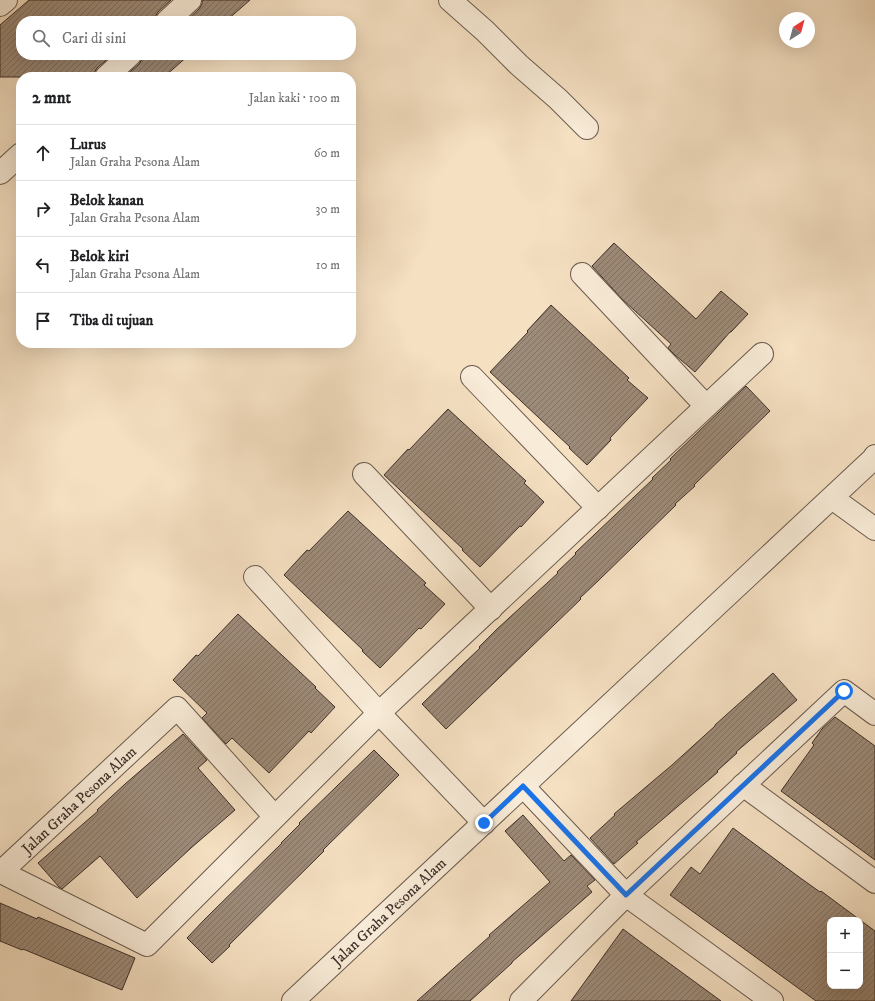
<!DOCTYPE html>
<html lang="id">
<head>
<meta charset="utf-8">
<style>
  body { margin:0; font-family:"IM FELL DW Pica",serif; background:#f2f2f2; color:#202124 }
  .controls { position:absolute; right:12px; bottom:12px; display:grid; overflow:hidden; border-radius:8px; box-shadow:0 4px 16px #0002 }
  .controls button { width:36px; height:36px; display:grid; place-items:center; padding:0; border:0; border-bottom:1px solid #e0e0e0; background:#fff; color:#202124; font:20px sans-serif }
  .compass { position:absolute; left:779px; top:12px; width:36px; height:36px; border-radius:50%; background:#fff; box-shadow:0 4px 16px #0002; rotate:36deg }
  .stop { position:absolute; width:12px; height:12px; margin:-9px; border:3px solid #1a73e8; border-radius:50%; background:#fff }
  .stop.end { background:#1a73e8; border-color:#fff; box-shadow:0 1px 4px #0008 }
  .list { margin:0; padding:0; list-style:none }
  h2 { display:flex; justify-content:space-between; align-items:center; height:52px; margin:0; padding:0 16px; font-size:17px }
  h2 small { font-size:13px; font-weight:400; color:#757577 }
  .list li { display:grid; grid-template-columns:26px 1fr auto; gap:12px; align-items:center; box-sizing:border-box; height:56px; padding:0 16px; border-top:1px solid #e0e0e0 }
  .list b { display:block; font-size:15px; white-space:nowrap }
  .list p { margin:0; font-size:13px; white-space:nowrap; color:#757577 }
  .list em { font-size:13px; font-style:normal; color:#757577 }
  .icon { flex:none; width:22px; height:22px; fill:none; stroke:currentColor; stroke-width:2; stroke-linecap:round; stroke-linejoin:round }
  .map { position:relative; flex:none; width:875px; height:1001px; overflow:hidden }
  .search { position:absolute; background:#fff; box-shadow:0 4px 16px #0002; left:16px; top:16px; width:340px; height:44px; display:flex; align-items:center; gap:10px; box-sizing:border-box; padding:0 14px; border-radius:16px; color:#757577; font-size:15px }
  .panel { position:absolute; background:#fff; box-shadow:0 4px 16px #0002; left:16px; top:72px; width:340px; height:276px; border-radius:16px }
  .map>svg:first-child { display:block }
  .building { fill:url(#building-hatch); stroke:#3d2f29 }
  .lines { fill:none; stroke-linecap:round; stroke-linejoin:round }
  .minor-casing { stroke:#6b5b4f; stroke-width:24 }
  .minor { stroke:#f8ebd7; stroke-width:22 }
  .route { stroke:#1a73e8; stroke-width:5 }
  .labels { text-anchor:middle; stroke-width:3; stroke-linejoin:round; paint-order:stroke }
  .street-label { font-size:15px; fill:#3d2f29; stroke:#f8ebd7 }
</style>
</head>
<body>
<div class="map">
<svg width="875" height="1001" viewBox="0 0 875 1001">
  <defs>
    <pattern id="building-hatch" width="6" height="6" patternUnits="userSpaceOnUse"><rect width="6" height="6" fill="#9d8b79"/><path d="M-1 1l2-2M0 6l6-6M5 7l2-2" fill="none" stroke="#817263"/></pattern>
  </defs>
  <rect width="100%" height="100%" fill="#f5e0c2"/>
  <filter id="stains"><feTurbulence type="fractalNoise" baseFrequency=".005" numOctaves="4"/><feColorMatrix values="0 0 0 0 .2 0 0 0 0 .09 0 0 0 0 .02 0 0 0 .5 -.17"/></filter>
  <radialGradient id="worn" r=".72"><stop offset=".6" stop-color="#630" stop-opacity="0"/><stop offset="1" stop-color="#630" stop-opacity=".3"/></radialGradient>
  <g class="building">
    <path d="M29,0H171L158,12L155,17V21H21V55H112L97,68L94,73V77H0V25Z"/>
    <path d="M202,0H250L226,21H186L199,9L202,4Z"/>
    <path d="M142,55H189L164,77H124L139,64L142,59Z"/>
    <path d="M614,243L696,319L721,291L748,314L731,332H730L695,372L675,355L668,348L671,344L622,299L592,266Z"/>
    <path d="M551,305L629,378L627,380L648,398L610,438L611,440L587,465L569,448L570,447L490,372L528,332L527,331Z"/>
    <path d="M746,386L770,411L694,485L695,486L675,504L676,505L599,580L580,598L581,599L446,729L422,704L461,666L480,648L479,647L496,630L558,573L557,572L576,554L575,553L653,479L652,478L671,460L670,459Z"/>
    <path d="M448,409L526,481L524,483L544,502L521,527L520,526L480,567L462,550L463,549L384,475L408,449L409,450Z"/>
    <path d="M348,511L426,583L424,585L445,604L421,629L419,628L380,668L362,651L363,650L284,575L307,550L309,551Z"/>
    <path d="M238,614L316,687L315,688L335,707L311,733L309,731L269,773L232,738L226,744L202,718L207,713L173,680L196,655L198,656Z"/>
    <path d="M773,673L797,700L736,752L737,753L717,771L718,772L636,842L638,843L614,864L590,838L615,815L614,814L672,765L715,726V725Z"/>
    <path d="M835,717L875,746V860L781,791L814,745L812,743L822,729Z"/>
    <path d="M183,734L207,760L198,768L235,810L191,848L137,898L100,856L62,889L59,887L38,863L98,811L97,810L125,784Z"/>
    <path d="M374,750L399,775L323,850L324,851L229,945L230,946L212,963L187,938L205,919L282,843H281L300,824L299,823Z"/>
    <path d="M523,815L564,861L571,855L595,880L587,886L592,892L512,962V963L470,1001H417L490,936L489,935L550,882L505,831Z"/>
    <path d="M733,828L799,877L820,892L821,891L860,920H830V986H860V920L875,931V1001H816L670,895L691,867L700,874Z"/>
    <path d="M0,903L37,919L38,917L135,958L122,990L23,949L22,950L0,941Z"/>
    <path d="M623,929L643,944L721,1001H571Z"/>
  </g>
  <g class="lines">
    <g class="minor-casing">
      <g id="minor">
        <path d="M450,0L485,31L519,65L558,99L587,128"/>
        <path d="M0,5L6,0"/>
        <path d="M167,21L190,0"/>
        <path d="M106,77L130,55"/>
        <path d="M0,173L21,154"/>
        <path d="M582,274L706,406"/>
        <path d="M472,377L598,508"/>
        <path d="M364,474L491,609"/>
        <path d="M832,498L875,529"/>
        <path d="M255,577L379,713L762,354"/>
        <path d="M743,785L875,882"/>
        <path d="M523,786L626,895L772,1001"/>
        <path d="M275,817L177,708L1,872L147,945L379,713L484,823"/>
        <path id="s1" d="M293,1001L873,459L875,456"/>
        <path d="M521,1001L626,895L844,691L875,714"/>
      </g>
    </g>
    <use href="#minor" class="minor"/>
  </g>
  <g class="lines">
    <path class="route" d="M484,823L523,786L626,895L844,691"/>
  </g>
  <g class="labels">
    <g class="street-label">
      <text transform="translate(79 800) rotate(-43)" y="5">Jalan Graha Pesona Alam</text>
      <text dy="5" stroke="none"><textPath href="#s1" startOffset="131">Jalan Graha Pesona Alam</textPath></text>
    </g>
  </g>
  <rect width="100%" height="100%" filter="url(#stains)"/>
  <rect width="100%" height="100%" fill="url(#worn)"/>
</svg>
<div class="controls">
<button>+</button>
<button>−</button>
</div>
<svg class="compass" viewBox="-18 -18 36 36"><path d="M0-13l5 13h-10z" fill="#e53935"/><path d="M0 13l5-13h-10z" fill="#757577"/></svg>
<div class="stop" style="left:844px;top:691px"></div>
<div class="stop end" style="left:484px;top:823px"></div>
<div class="search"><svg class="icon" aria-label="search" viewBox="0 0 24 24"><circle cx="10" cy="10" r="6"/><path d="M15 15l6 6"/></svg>Cari di sini</div>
<section class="panel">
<h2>2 mnt<small>Jalan kaki · 100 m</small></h2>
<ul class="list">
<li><svg class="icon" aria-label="ahead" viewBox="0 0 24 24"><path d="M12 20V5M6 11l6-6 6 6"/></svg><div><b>Lurus</b><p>Jalan Graha Pesona Alam</p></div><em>60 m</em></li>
<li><svg class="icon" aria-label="right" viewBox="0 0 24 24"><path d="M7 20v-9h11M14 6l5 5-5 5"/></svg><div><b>Belok kanan</b><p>Jalan Graha Pesona Alam</p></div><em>30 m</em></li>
<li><svg class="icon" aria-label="left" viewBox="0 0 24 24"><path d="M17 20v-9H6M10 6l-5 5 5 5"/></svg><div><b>Belok kiri</b><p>Jalan Graha Pesona Alam</p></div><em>10 m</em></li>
<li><svg class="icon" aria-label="arrive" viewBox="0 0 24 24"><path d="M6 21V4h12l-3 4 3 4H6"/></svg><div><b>Tiba di tujuan</b></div></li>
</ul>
</section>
</div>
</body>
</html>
